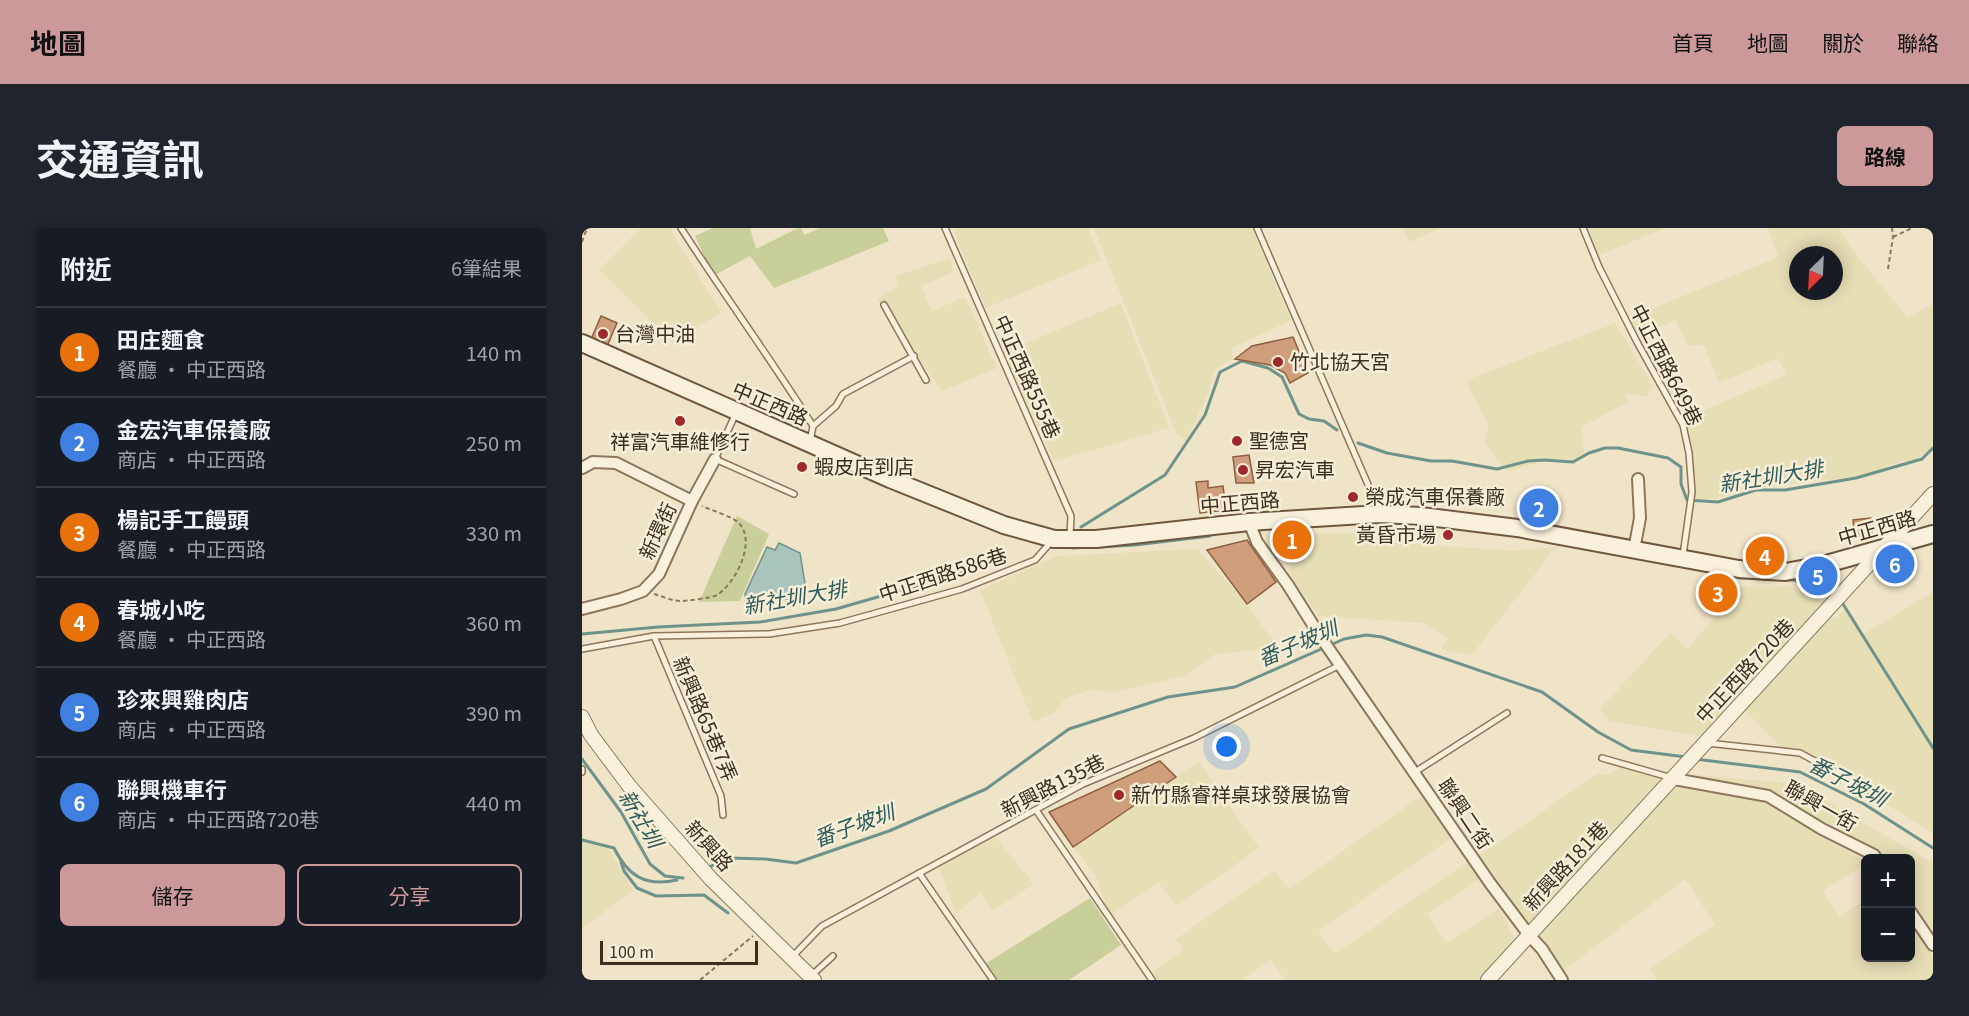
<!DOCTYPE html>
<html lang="zh-TW">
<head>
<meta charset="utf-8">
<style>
  body { margin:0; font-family:Georgia,"Noto Sans TC",serif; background:#20242c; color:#f1f3f6 }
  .controls { position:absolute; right:18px; bottom:18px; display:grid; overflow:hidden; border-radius:9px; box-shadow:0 3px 15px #0003 }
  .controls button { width:54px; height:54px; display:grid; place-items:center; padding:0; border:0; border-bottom:2px solid #363941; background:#171b24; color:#f1f3f6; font:30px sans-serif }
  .compass { position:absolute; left:1207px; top:18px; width:54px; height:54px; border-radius:50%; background:#171b24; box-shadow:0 3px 15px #0003; rotate:204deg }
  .scale { position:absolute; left:18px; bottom:15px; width:158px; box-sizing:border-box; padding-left:6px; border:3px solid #3d2e20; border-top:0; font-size:16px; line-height:21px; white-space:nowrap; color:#3d2e20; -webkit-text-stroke:4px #f7eed8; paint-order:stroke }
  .you { position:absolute; left:645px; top:519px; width:21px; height:21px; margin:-15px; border:4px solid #fff; border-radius:50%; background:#1a73e8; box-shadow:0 0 0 9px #1a73e833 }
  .badge { display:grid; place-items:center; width:39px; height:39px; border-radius:50%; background:#cc999b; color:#fff; font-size:20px; font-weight:700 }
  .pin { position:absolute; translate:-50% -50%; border:3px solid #fff; box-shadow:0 2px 6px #0006 }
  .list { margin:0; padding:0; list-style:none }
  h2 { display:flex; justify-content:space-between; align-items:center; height:78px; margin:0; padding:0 24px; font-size:26px }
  h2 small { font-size:20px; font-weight:400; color:#9ea1a6 }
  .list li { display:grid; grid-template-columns:39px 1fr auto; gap:18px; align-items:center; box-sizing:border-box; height:90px; padding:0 24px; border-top:2px solid #363941 }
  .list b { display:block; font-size:22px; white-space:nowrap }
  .list p { margin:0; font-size:20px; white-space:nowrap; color:#9ea1a6 }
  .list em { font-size:20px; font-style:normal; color:#9ea1a6 }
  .actions { display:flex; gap:12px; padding:18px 24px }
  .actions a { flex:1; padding:14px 0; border:2px solid #cc999b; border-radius:9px; text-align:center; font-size:21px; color:#cc999b }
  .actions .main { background:#cc999b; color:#111 }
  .map { position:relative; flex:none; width:1351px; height:752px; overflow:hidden; border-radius:9px }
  header { display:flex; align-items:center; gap:36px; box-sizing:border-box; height:84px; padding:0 30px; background:#cc999b; color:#111 }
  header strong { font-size:28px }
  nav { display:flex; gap:33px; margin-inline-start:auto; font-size:21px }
  .intro { display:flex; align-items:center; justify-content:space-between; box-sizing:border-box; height:144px; padding:0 36px }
  h1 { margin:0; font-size:42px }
  .button { padding:15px 27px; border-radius:9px; background:#cc999b; color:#111; font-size:21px; font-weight:700 }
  main { display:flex; gap:36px; padding:0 36px }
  aside { flex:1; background:#171b24; border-radius:9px; box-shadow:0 3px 15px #0003 }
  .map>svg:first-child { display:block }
  .farmland { fill:#e6deb5; fill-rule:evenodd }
  .green { fill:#c9cf9b }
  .water { fill:#a9c4bc; stroke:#6f938a; stroke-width:1.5 }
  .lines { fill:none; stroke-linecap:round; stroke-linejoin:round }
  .stream { stroke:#6f938a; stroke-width:3 }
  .building { fill:#cf9f7d; stroke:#8d5f41; stroke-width:1.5 }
  .service-casing { stroke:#8d765c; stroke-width:8 }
  .minor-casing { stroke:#8d765c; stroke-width:14 }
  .tertiary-casing { stroke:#8d765c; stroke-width:16 }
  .secondary-casing { stroke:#6f573f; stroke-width:20 }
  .path { stroke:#8d765c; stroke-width:2; stroke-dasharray:4.5 3; stroke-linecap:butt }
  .service { stroke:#faf1dc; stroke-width:5 }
  .minor { stroke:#faf1dc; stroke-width:10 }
  .tertiary { stroke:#faf1dc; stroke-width:14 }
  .secondary { stroke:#faf1dc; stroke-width:16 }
  .poi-dot { fill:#9e2a2b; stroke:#f7eed8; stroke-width:2 }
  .labels { text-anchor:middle; stroke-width:5; stroke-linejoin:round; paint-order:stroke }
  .poi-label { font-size:20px; fill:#3d2e20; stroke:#f7eed8; text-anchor:start }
  .street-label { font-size:20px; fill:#3d2e20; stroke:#f7eed8 }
  .water-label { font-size:21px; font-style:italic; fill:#2f5d5a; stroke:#f7eed8 }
</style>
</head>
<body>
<header>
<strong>地圖</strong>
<nav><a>首頁</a><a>地圖</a><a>關於</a><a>聯絡</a></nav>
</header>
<div class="intro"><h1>交通資訊</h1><a class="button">路線</a></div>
<main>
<aside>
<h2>附近<small>6筆結果</small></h2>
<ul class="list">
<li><span class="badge" style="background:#e8710a">1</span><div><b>田庄麵食</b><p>餐廳 · 中正西路</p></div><em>140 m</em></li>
<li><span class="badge" style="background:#3f7fe0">2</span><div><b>金宏汽車保養廠</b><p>商店 · 中正西路</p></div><em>250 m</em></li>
<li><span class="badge" style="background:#e8710a">3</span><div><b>楊記手工饅頭</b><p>餐廳 · 中正西路</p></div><em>330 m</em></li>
<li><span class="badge" style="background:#e8710a">4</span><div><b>春城小吃</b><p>餐廳 · 中正西路</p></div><em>360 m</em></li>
<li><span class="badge" style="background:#3f7fe0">5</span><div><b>珍來興雞肉店</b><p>商店 · 中正西路</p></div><em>390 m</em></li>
<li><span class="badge" style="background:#3f7fe0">6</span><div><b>聯興機車行</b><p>商店 · 中正西路720巷</p></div><em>440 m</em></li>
</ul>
<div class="actions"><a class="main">儲存</a><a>分享</a></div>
</aside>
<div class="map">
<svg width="1351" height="752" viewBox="0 0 1351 752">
  <rect width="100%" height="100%" fill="#f0e4c8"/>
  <g class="farmland">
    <path d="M59,0H88L139,85L90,114L17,42Z"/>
    <path d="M376,0H506L519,32L404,80L371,2Z"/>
    <path d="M512,0H670L709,92L650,120L651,131L632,142L626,166L604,213L595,207Z"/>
    <path d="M821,0H859L827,14Z"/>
    <path d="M1005,0H1084L1015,28Z"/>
    <path d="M1186,0H1257L1268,19L1325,89L1351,76V219L1332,233H1319L1281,248L1163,261L1135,271L1117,272L1112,269L1109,222L1100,192L1204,147L1196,130L1137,155L1122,117L1106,118L1093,92L1058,108L1044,91L1187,33L1196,27ZM1216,27H1252V63H1216Z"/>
    <path d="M368,30L371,44L339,58L350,83L383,69L415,140L360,163L295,71L316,59L313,48Z"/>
    <path d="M539,75L587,200L472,233L421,125Z"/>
    <path d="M1033,95L1071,158L1065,168L1044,166L1046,174L999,199L1003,227L993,234L963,233L925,243L902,214L907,198L884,154L890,150Z"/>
    <path d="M781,305L806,314L931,323L974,319L889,428L859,421L866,411L843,395L736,388L706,343L727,306Z"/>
    <path d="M615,321L665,376L696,420L633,426L604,448L527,465L512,461L484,470L472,485L451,494L398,362L476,328Z"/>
    <path d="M1207,358L1244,373L1122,509L1027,493L1018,481L1089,404L1104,422L1159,359Z"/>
    <path d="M1351,364V605L1240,537L1204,524L1161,480L1249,388L1255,390L1262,381L1280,407Z"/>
    <path d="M617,534L677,620L594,678L576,654L528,688L514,648L491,619Z"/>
    <path d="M1040,537L1082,550L947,697L898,627L1015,546L1028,547Z"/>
    <path d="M1113,547L1215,556L1351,635V714L1329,680L1328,630H1295L1233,596L1204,574L1109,552Z"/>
    <path d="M1095,559L1177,573L1196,580L1241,610L1283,632V636L1241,663L1257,689L1283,672L1284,730H1328L1329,695L1351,728V752H1075L1068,741L1133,697L1103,651L978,745L952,710L1088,561Z"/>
    <path d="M839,568L869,610L736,703L753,726L885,634L897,651L845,686L865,715L917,680L934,713L899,752H703L689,732L660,752H574L569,745L601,722L594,711L693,642L707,661Z"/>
    <path d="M0,609L14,613L27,621L51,663L0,700Z"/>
    <path d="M413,609L452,656L411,683L398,665L374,686L356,637Z"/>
  </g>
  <g class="green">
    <path d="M131,0H168L174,21L216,0H219L222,7L238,0H301L307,13L192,60L168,28L131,48L113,8Z"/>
    <path d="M155,288L187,306L158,373L117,374Z"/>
    <path d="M508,670L539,717L487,752H414L403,736Z"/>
  </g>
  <path class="water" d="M197,315L218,325L225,368L164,377L163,366L185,319L193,322Z"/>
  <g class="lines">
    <g class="stream">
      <path d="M776,215L805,225L849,233H870L915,241L946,233L962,232L991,234L1007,225L1023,220H1036L1086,230L1099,239V256L1105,272L1136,274L1174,262H1203L1274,250L1340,231L1351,220"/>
      <path d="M499,299L583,247L623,187L638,144L660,133L686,140L700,149L717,186L727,191L742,193L755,202"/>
      <path d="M518,319L553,317L628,308"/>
      <path d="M490,320L509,319"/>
      <path d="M1158,350L1186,351"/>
      <path d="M1205,352H1212L1252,365"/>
      <path d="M1261,376L1351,520"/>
      <path d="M0,406L76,399L178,394L254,381L424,332"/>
      <path d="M0,531L39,584L68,636L83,648L101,650"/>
      <path d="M1113,531L1218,544L1282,576L1351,620"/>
      <path d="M0,612L32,620C46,648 63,659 95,652"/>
      <path d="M39,634L42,643L55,660L74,668L122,667L146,685"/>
      <path d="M125,640L148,630L183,631L214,635L307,603L404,561L487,501L586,469L653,459L762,411L784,407L800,409L960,464L1016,504L1049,522L1104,529"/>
    </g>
  </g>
  <g class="building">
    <path d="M19,88L35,95L23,123L7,116Z"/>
    <path d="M711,109L726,145L708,155L703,145L688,137L653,131L670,118Z"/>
    <path d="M667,227L672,255H654L651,229Z"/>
    <path d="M626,253V260L641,258L644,282L618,285L614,254Z"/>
    <path d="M1289,290L1291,302L1287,309L1273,310L1271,292Z"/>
    <path d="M665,312L694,354L665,376L625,322Z"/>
    <path d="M578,533L594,549L491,619L467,584Z"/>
  </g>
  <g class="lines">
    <g class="service-casing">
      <g id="service">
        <path d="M99,0C142,67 189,131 231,198"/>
        <path d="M363,0L489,288L488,308"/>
        <path d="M675,0L797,282"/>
        <path d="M1001,0L1017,39L1055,114L1101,197L1107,225L1110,264L1101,327"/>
        <path d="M302,77L344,152"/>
        <path d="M154,185L133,231L212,266"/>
        <path d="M228,214L231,198L254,178L261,166L332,128"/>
        <path d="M72,408L139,568L141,587"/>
        <path d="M0,421L72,408L187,406L258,395L380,361L453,332L469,314"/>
        <path d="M1125,515L1218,525L1288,563"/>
        <path d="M1020,530L1090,550"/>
        <path d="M0,541V544"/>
        <path d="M833,544L925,485"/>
        <path d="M454,582L570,752"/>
        <path d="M337,645L411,752"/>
        <path d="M210,729L240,698L501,556L612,510L758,437"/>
        <path d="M230,747L251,728"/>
      </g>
    </g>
    <g class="minor-casing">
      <g id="minor">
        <path d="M0,240L11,234L34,235L110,273"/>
        <path d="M667,294L675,314L706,357L738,408L908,655L947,707L960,721L980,752"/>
        <path d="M1052,322L1058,290L1056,251"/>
        <path d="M0,381L39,371L61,363L77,346L110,273L133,231"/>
        <path d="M1092,551L1186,568L1240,601L1292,627L1294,630"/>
        <path d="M1328,683L1351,717"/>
      </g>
    </g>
    <g class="tertiary-casing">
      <g id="tertiary">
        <path d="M0,489L9,507L48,559L129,651L232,752"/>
        <path d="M906,752L1351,266"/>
      </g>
    </g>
    <g class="secondary-casing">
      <path id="secondary" d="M0,115L308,251L422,297L472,311H514L667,294L798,286L839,288L935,300L1157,341L1203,344L1241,337L1351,306"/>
    </g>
    <g class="path">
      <path d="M1311,9L1330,0"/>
      <path d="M0,14L5,0"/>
      <path d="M1306,41L1311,9L1310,0"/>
      <path d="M72,366C80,368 90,373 98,373C105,373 129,370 135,367C153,356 175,314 157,295C151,289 129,282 120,278"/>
      <path d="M118,752L171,708"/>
    </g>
    <use href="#service" class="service"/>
    <use href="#minor" class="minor"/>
    <use href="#tertiary" class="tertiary"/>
    <use href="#secondary" class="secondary"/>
  </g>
  <g class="poi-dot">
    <circle cx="21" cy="106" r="6"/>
    <circle cx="696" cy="134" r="6"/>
    <circle cx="98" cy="193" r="6"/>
    <circle cx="655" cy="213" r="6"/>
    <circle cx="220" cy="239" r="6"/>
    <circle cx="661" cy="242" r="6"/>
    <circle cx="771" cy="269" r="6"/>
    <circle cx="866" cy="307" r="6"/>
    <circle cx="537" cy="567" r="6"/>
  </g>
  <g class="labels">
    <g class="poi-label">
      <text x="33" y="113">台灣中油</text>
      <text x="708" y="141">竹北協天宮</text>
      <text x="667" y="220">聖德宮</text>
      <text x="98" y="221" text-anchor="middle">祥富汽車維修行</text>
      <text x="232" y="246">蝦皮店到店</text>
      <text x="673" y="249">昇宏汽車</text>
      <text x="783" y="276">榮成汽車保養廠</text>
      <text x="854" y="314" text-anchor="end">黃昏市場</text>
      <text x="549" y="574">新竹縣睿祥桌球發展協會</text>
    </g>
    <g class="street-label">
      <text transform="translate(1084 137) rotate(63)" y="7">中正西路649巷</text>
      <text transform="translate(445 149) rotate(66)" y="7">中正西路555巷</text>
      <text transform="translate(188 176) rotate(23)" y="7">中正西路</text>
      <text transform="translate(658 275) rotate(-5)" y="7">中正西路</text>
      <text transform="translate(1295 300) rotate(-16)" y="7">中正西路</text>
      <text transform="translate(76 303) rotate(-65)" y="7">新環街</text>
      <text transform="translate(361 347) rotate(-18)" y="7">中正西路586巷</text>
      <text transform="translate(1163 443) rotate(-47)" y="7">中正西路720巷</text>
      <text transform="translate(123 491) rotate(67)" y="7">新興路65巷7弄</text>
      <text transform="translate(471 558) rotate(-27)" y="7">新興路135巷</text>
      <text transform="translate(1239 578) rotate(30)" y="7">聯興一街</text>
      <text transform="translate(883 586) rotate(56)" y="7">聯興二街</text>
      <text transform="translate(127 618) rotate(48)" y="7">新興路</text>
      <text transform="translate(984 638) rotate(-47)" y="7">新興路181巷</text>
    </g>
    <g class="water-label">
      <text transform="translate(1189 249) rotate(-9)" y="7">新社圳大排</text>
      <text transform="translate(213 370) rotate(-10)" y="7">新社圳大排</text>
      <text transform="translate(716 416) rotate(-23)" y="7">番子坡圳</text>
      <text transform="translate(1266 554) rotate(27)" y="7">番子坡圳</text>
      <text transform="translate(58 591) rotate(59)" y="7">新社圳</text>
      <text transform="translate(272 598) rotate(-20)" y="7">番子坡圳</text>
    </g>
  </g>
</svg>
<div class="controls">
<button>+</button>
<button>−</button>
</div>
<svg class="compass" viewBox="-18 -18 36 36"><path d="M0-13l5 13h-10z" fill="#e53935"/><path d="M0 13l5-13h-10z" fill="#9ea1a6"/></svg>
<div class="scale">100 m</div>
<div class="you"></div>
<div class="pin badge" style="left:710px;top:312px;background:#e8710a">1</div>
<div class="pin badge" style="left:957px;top:280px;background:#3f7fe0">2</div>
<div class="pin badge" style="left:1136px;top:365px;background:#e8710a">3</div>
<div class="pin badge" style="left:1183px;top:328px;background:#e8710a">4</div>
<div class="pin badge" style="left:1236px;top:348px;background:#3f7fe0">5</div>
<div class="pin badge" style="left:1313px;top:336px;background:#3f7fe0">6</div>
</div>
</main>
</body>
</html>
